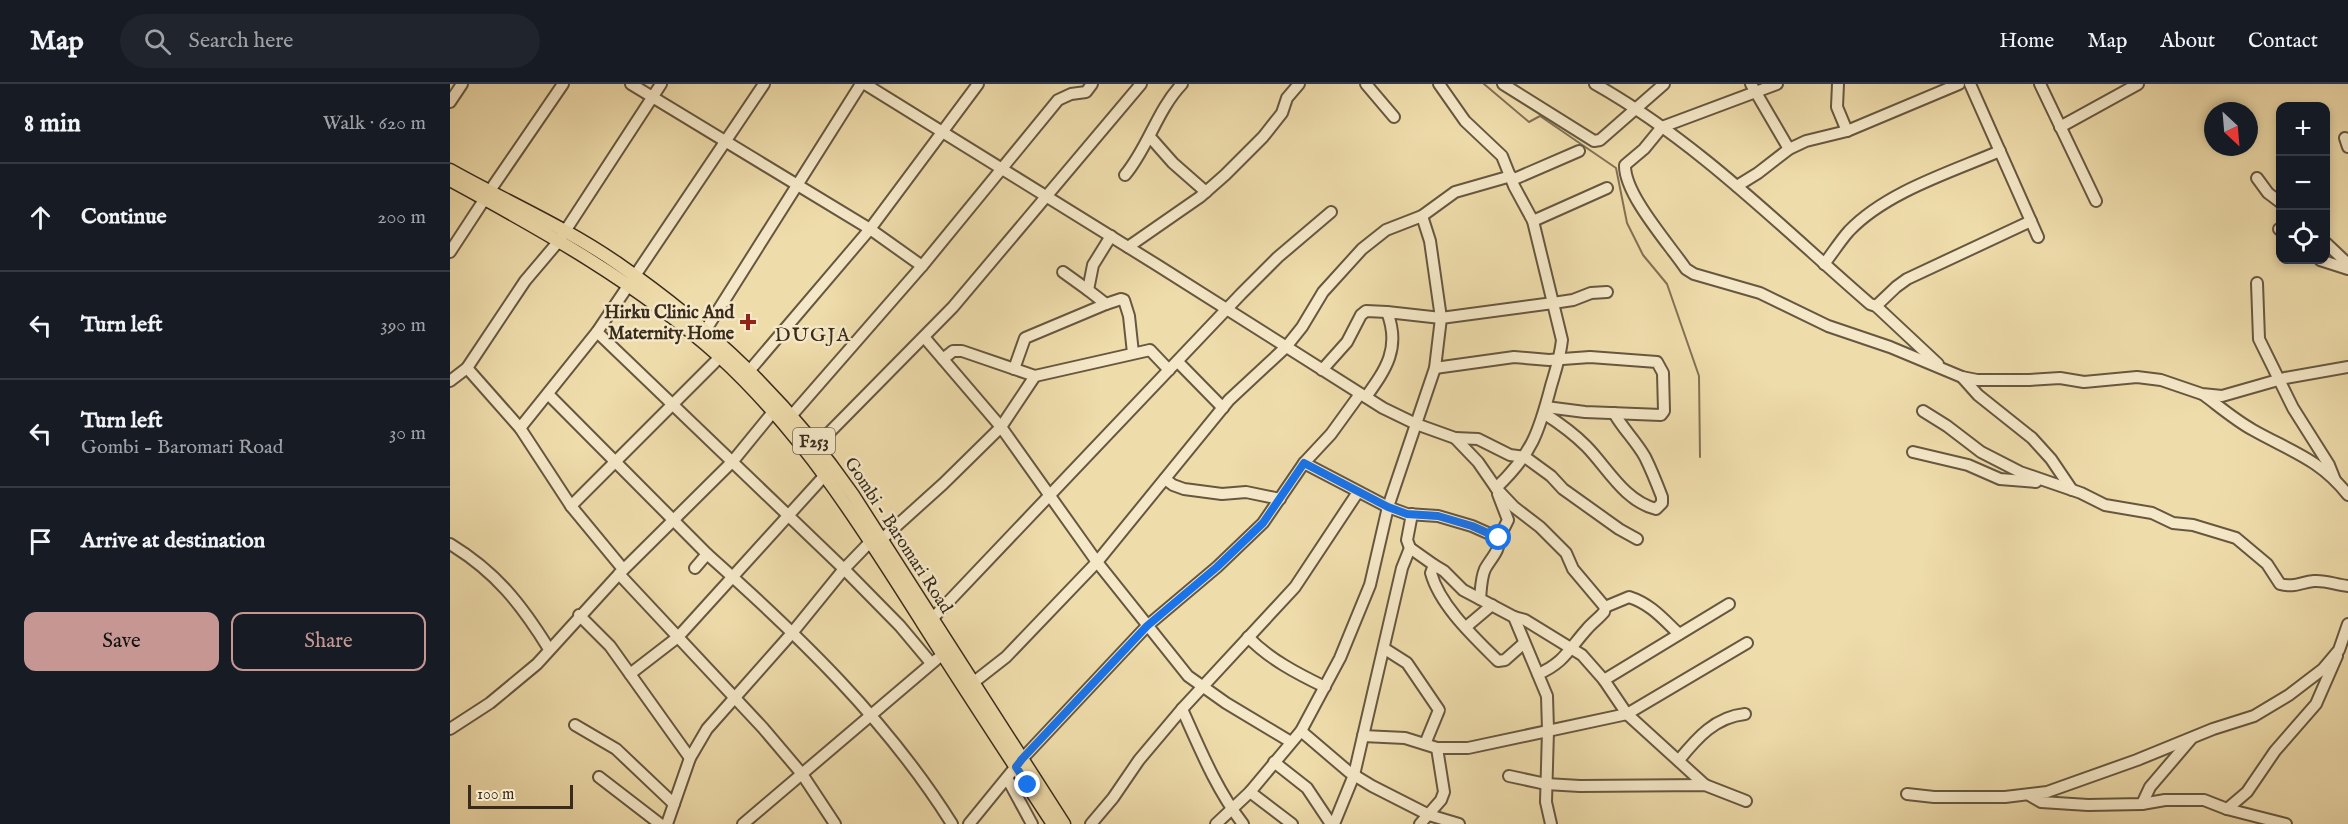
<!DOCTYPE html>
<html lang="en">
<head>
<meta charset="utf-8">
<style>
  body { margin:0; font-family:"IM FELL English",serif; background:#20242c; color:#f1f3f6 }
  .controls { position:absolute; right:18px; top:18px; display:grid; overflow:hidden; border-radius:12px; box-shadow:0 3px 9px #0003 }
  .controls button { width:54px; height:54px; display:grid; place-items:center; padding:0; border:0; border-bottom:2px solid #363941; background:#171b24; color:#f1f3f6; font:30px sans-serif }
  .compass { position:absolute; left:1754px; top:18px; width:54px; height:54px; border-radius:50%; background:#171b24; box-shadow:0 3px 9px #0003; rotate:154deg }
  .scale { position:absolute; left:18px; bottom:15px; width:105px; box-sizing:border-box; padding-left:6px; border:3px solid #382b1d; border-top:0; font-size:16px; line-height:21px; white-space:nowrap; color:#382b1d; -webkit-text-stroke:4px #f5e8c8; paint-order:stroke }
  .stop { position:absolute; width:18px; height:18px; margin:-14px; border:4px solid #1a73e8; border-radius:50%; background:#fff }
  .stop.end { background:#1a73e8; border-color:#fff; box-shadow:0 2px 6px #0008 }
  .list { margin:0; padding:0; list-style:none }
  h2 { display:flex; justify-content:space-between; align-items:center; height:78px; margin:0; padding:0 24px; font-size:26px }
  h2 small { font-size:20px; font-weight:400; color:#9ea1a6 }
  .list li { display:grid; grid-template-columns:39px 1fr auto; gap:18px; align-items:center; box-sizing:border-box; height:108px; padding:0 24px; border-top:2px solid #363941 }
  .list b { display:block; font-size:22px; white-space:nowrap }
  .list p { margin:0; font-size:20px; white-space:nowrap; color:#9ea1a6 }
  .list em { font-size:20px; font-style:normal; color:#9ea1a6 }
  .actions { display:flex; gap:12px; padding:18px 24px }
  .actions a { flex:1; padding:14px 0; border:2px solid #c59692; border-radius:12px; text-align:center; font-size:21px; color:#c59692 }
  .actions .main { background:#c59692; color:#111 }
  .icon { flex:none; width:33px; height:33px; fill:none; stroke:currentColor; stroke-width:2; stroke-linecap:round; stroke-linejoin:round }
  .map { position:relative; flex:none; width:1898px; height:740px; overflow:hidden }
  header { display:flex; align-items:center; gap:36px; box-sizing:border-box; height:84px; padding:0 30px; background:#171b24; border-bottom:2px solid #363941 }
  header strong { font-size:28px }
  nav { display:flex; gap:33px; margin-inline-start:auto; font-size:21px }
  .search { width:420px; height:54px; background:#20242c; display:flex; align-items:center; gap:15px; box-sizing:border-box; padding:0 21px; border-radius:33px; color:#9ea1a6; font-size:22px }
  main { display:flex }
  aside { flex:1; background:#171b24 }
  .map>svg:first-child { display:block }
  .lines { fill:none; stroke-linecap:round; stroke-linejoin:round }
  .stream { stroke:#817155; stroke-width:2 }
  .minor-casing { stroke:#665740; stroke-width:14 }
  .major-casing { stroke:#382b1d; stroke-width:15 }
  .minor { stroke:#f5e8c8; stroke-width:10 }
  .major { stroke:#efdcab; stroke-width:12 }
  .route { stroke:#1a73e8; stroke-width:8 }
  .poi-dot { fill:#8f2418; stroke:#f5e8c8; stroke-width:2 }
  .labels { text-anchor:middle; stroke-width:5; stroke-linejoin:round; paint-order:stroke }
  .shield { fill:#f5e8c8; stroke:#716450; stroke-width:1.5 }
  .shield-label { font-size:16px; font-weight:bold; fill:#382b1d }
  .poi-label { font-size:18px; font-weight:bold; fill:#382b1d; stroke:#f5e8c8; text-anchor:end }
  .street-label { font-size:18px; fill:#382b1d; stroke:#f5e8c8 }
  .neighbourhood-label { font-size:20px; letter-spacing:1.5px; fill:#382b1d; stroke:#f5e8c8 }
</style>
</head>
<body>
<header>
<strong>Map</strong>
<div class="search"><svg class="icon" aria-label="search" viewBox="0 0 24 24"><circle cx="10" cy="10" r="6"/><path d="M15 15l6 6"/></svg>Search here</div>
<nav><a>Home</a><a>Map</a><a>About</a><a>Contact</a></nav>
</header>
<main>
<aside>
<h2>8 min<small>Walk · 620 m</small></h2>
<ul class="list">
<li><svg class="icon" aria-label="ahead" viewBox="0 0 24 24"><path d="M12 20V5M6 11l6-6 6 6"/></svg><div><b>Continue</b></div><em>200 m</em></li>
<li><svg class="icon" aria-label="left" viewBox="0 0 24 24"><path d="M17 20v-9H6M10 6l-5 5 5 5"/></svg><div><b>Turn left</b></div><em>390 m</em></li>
<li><svg class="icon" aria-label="left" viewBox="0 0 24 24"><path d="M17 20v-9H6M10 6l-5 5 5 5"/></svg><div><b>Turn left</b><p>Gombi - Baromari Road</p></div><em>30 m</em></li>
<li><svg class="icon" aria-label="arrive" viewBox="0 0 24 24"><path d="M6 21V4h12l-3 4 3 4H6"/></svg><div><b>Arrive at destination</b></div></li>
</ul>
<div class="actions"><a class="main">Save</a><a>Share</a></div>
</aside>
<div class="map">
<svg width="1898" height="740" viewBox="0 0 1898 740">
  <rect width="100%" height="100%" fill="#efdcab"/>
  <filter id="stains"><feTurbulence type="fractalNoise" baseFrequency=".00333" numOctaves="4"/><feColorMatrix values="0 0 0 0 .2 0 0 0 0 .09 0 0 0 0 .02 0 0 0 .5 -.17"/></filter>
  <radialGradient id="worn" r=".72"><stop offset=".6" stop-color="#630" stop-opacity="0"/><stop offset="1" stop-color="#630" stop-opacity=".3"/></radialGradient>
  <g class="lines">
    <path class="stream" d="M1034,0L1079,38L1090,32L1166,84L1177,139L1193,171L1217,200L1249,292L1250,373"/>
    <g class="minor-casing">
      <g id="minor">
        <path d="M181,0L420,145L472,182"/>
        <path d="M415,0L707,181L933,324L966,340L938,423L920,501L890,574L851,647L800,708L766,740"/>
        <path d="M916,0L944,33"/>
        <path d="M989,0L1015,37L1052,72L1064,102L1083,137L1112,256C1110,274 1106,285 1101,302C1089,348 1082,370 1046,404"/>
        <path d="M1053,0L1144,57L1150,56L1214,0"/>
        <path d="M1145,0C1248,58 1331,143 1420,220L1426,222L1488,280"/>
        <path d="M1301,0L1339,65"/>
        <path d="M1327,0L1212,43L1194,65L1175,81C1174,110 1219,160 1236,185L1244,190L1310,209L1378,242L1440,263L1512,293L1527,296H1579L1610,294L1634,298L1687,293L1711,296L1752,310L1772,312L1835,294L1898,283"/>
        <path d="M1388,0L1387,23L1397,47"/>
        <path d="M1520,0L1588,153"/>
        <path d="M1590,0L1646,117"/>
        <path d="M0,18L12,0"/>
        <path d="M1610,43L1688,0"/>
        <path d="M700,53L723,79L756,108"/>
        <path d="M1895,54L1898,63"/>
        <path d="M675,91C698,64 707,26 732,0"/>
        <path d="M1807,94L1818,109L1830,118"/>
        <path d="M1062,96L1129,67"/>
        <path d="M1287,102L1308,89L1339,65L1356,57L1397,47L1509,0"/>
        <path d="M39,108L113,0"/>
        <path d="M972,132L980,157L991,234L985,284L966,340L1005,354L1028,378L1046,404L1064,423L1090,443L1116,469L1123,485L1155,523L1154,528C1149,534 1142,539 1137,545C1119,565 1114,579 1088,590"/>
        <path d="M1083,137L1157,104"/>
        <path d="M1829,145L1830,146"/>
        <path d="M661,152L643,181L638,206L656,220L671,215L674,216L679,232L683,269"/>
        <path d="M1876,159L1898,180"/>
        <path d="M678,163L750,113L775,91L813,53L832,29L837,14L849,0"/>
        <path d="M0,168L34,116"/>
        <path d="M1870,176L1898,185"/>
        <path d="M1374,180C1382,170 1390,157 1399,147C1436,108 1501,88 1550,67"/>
        <path d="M613,188L638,206"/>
        <path d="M1807,199L1809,255L1843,324L1879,381L1885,396"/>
        <path d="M1426,222L1446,203L1457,195L1581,137"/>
        <path d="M255,247L411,0"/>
        <path d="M147,248L394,485L450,542L481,579"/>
        <path d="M474,253L551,343L647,478L738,592L776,619L841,658"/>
        <path d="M493,275L503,267H512L585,292L700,266L719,286"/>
        <path d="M728,278L773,324"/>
        <path d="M17,284L70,344L121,422L173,485"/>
        <path d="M985,284L1064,273L1099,276L1140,273L1207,278L1213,289L1214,327L1211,331L1135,328L1096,323"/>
        <path d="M564,285L575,254L656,220"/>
        <path d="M300,286L420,145L528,0"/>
        <path d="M872,286L897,258L911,231L916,227L937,228"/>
        <path d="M1512,293L1528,311L1582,354L1601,375L1622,406"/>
        <path d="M0,297L17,284L75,197L108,158L211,0"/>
        <path d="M98,310L257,470"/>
        <path d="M1754,311C1770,323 1785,336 1803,346C1840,367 1870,375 1898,411"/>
        <path d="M916,313C936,285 951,264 937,228L991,234L1103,219L1123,216L1141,209L1157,208"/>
        <path d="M1473,327L1497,342L1531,368L1570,388L1631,409L1655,421L1702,429L1723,439L1743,441L1786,454L1817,480L1830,500C1845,504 1851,498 1864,497C1876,496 1886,501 1898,502"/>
        <path d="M1095,330C1109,339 1124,350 1136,362C1157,383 1174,417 1206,425L1212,419V413C1207,400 1201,385 1195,373C1186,357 1173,345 1164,329"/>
        <path d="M342,331L472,182L608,16L621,10L636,8L642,0"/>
        <path d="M70,344L147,248L314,0"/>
        <path d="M1005,354L1028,355L1060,371L1075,373L1101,392L1113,405L1169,445L1187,455"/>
        <path d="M367,361L503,223L691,0"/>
        <path d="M1463,368L1518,381L1550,395L1586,398"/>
        <path d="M854,379L938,423L957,430L988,432L1022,442L1049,454L1058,436L1048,410"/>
        <path d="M715,395L723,401L734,405L772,410L796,408L830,415"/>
        <path d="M121,422L270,273"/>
        <path d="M0,460C46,488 71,520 99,565"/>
        <path d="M960,464L957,456L962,430"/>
        <path d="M984,481L994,487L1013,506L1064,533L1097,612L1098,646L1096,718L1101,740"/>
        <path d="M245,484L257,470C348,551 437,636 502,740"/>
        <path d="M169,490L313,644L352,690L385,740"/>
        <path d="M1030,515C1031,505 1031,494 1035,485C1041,474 1050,467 1049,454"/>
        <path d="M1155,523L1179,513C1201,520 1213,535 1229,550"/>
        <path d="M129,531L160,562L240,674"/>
        <path d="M1064,533L1075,536L1132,571L1154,596L1177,630L1255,701"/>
        <path d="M483,534L791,210L828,173L881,128"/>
        <path d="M1016,543L1042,521"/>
        <path d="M798,553C819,575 848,590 875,603"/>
        <path d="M935,565L957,579L989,626L975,660"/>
        <path d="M180,590L228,553L376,390"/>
        <path d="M1154,596L1279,520"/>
        <path d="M524,598L556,573L647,478L779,316L836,263L852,243L873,208L912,165L936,146L972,132L1005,108L1061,92"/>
        <path d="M732,625C750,665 766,705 793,740"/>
        <path d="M125,641L166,665L224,720"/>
        <path d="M0,645L40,619L87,580L169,490L283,377L323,328"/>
        <path d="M851,647L899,688L922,702L979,731L1009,740"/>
        <path d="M913,652L955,654L987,664H1018L1177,630L1297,559"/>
        <path d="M1229,676C1247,654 1265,633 1295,630"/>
        <path d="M824,678L857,704L881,740"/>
        <path d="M1059,692L1096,700L1130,702L1255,701L1296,717"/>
        <path d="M149,693L210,740"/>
        <path d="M557,694L582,740"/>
        <path d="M800,708L842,740"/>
        <path d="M1457,710L1484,713H1555L1597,708L1687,676L1763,645L1804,632L1839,611L1873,585L1889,566L1898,540"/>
        <path d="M1579,711L1591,718L1638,721L1692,720L1715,716H1754L1777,725L1836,740"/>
        <path d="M1692,720L1700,703L1741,655"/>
        <path d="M1777,725L1797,708L1825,667L1866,620L1887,572"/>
        <path d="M217,740L240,674L257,645L342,549L394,485L421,457L432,455L493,400L551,343L585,292"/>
        <path d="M293,740L487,575"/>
        <path d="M519,740L572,675L697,542L767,483L813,439L854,379L881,350L910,310"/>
        <path d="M641,740L663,714L689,676L732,625L845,503L908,408"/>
        <path d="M884,740L904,691L952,484L960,464L984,481L981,489C990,522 1025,554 1048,577L1055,576L1073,560"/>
        <path d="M970,740L991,716L994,708L987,664"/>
      </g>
    </g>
    <g class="major-casing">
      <g id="major">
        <path d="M0,86C55,117 115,143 167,179C263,246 336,315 403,411L614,740"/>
        <path d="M0,96C94,147 189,200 269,272C353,349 412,443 472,538C515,606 559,673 603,740"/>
      </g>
    </g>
    <use href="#minor" class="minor"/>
    <use href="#major" class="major"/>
  </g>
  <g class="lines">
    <path class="route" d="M578,701L566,683L572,675L697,542L767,483L813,439L854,379L938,423L957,430L988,432L1022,442L1049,454"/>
  </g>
  <path class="poi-dot" d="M295 229h6v6h6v6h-6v6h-6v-6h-6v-6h6z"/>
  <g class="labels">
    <rect class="shield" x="343" y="344" width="42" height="26" rx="4.5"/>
    <g class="shield-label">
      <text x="364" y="363">F253</text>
    </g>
    <g class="poi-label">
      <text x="284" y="234">Hirku Clinic And<tspan x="284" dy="21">Maternity Home</tspan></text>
    </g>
    <g class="street-label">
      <text transform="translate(449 451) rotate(57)" y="6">Gombi - Baromari Road</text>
    </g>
    <g class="neighbourhood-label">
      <text x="363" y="257">DUGJA</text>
    </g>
  </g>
  <rect width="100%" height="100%" filter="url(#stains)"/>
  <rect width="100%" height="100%" fill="url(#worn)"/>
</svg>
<div class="controls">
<button>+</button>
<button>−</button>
<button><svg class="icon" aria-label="locate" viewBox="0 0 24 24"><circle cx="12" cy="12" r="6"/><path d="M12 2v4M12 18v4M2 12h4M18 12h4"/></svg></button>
</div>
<svg class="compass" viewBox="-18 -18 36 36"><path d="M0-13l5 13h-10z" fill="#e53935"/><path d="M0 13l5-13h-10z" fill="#9ea1a6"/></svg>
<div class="scale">100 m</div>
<div class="stop" style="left:1049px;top:454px"></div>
<div class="stop end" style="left:578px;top:701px"></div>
</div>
</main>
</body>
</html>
